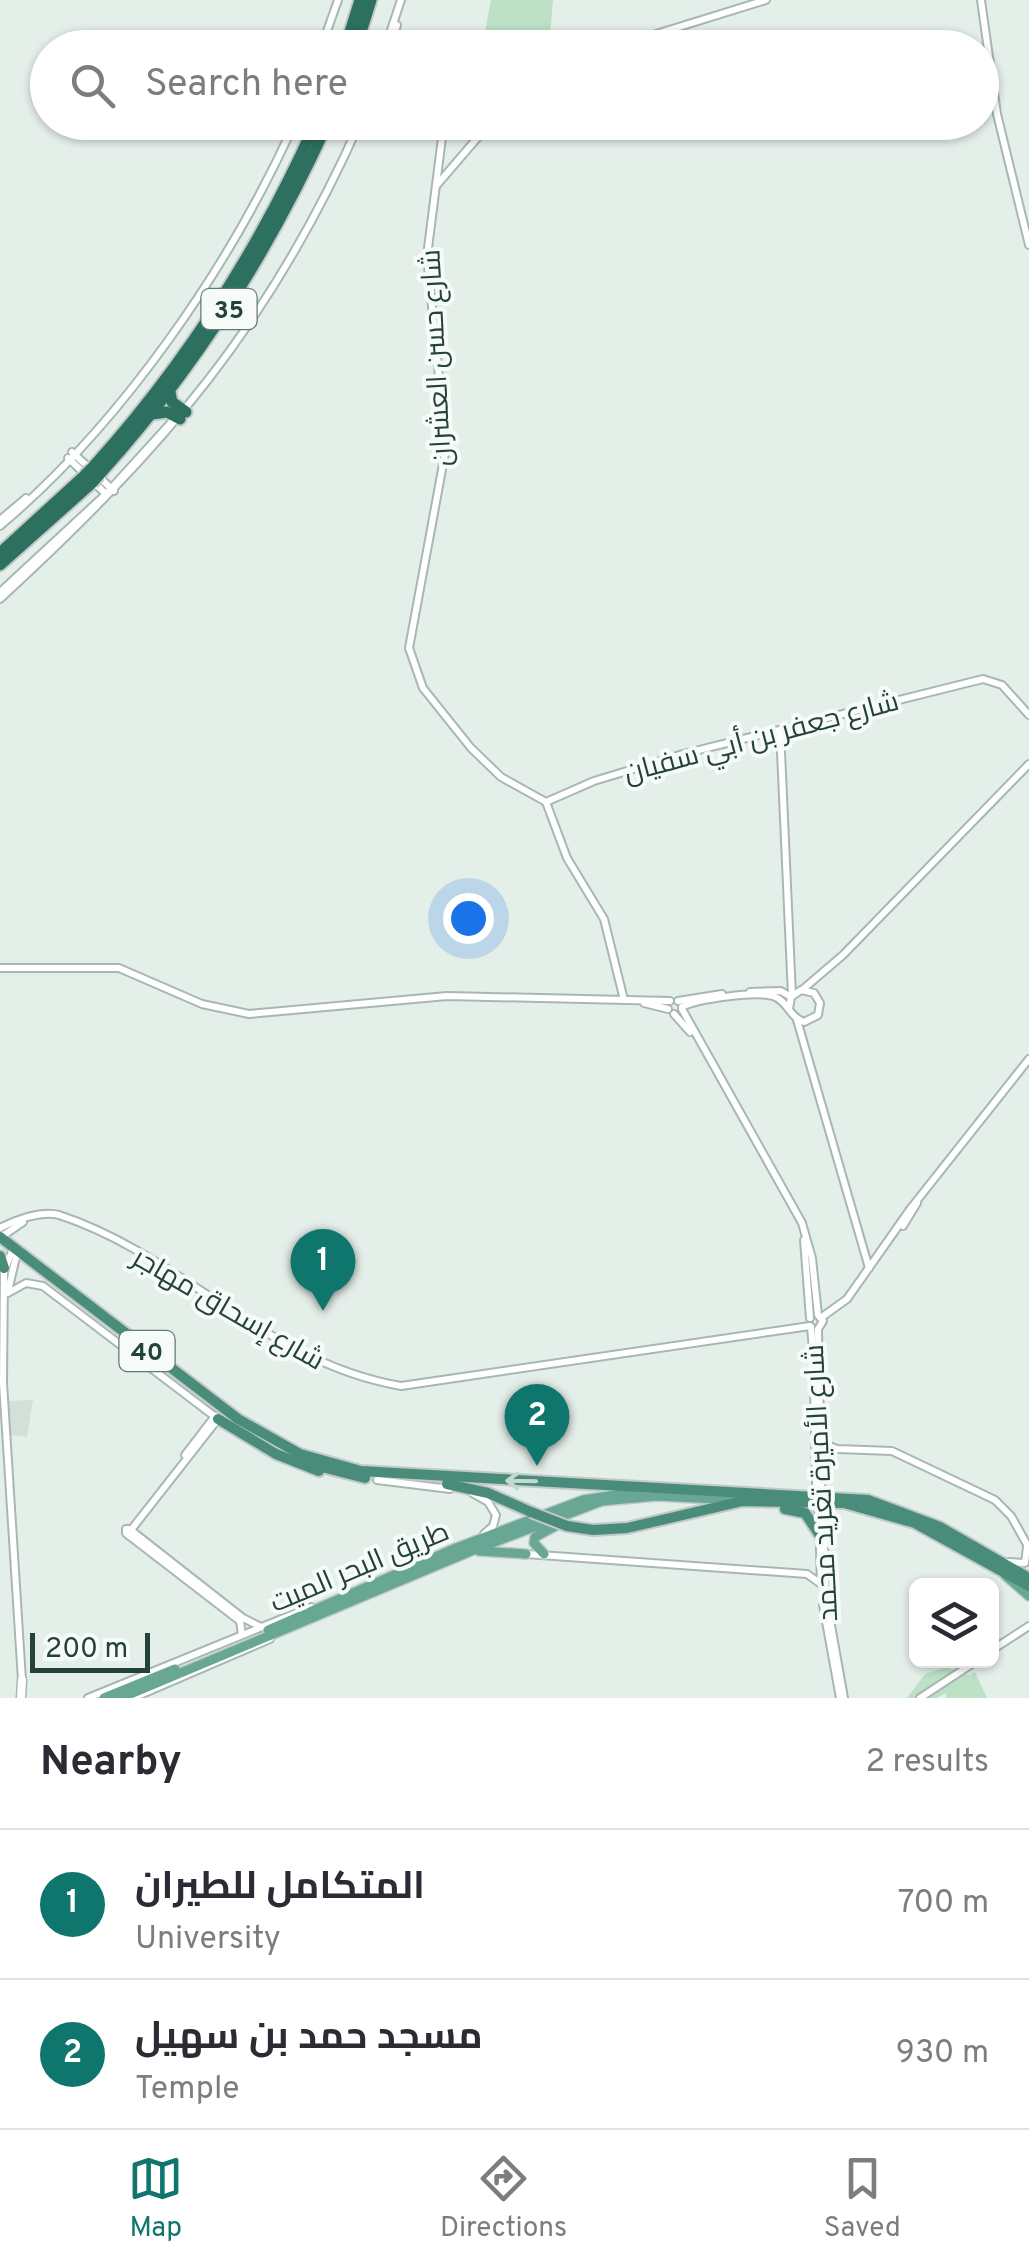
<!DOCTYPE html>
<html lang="en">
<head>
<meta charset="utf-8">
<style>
  body { margin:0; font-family:Overpass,Cairo,sans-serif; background:#f2f2f3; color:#2b2b33 }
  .controls { position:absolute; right:30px; bottom:30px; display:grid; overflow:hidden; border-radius:15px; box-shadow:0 2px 8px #0004 }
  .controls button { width:90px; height:90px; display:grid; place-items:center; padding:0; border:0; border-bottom:2px solid #e1e1e2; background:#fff; color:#2b2b33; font:50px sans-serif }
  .scale { position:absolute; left:30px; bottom:25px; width:120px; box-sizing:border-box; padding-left:10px; border:5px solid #234239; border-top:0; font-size:28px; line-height:35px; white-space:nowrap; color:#234239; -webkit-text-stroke:8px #f6fbf8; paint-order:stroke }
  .you { position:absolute; left:468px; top:918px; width:35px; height:35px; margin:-25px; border:8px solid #fff; border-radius:50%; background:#1a73e8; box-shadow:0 0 0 15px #1a73e833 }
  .badge { display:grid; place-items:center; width:65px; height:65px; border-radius:50%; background:#0f766e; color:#fff; font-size:32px; font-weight:700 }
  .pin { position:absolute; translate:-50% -82px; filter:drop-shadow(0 2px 5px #0008) }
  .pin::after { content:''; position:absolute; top:52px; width:35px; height:30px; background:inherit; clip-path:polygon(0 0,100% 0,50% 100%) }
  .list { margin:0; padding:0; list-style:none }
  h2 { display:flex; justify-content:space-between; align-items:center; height:130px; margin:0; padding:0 40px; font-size:42px }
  h2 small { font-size:32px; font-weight:400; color:#7c7c81 }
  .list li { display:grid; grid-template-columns:65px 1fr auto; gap:30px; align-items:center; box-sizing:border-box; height:150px; padding:0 40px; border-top:2px solid #e1e1e2 }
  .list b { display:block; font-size:38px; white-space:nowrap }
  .list p { margin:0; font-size:32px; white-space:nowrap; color:#7c7c81 }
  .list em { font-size:32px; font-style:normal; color:#7c7c81 }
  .icon { flex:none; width:55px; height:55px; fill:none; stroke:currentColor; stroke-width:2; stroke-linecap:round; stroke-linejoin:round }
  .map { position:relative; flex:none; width:1029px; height:1698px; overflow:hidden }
  .search { position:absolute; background:#fff; box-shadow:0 2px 8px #0004; left:30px; right:30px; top:30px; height:110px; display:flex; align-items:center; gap:25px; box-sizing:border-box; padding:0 35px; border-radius:55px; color:#7c7c81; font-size:38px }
  .sheet { height:430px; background:#fff }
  nav { display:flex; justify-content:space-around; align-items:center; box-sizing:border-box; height:140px; border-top:2px solid #e1e1e2; background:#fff; font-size:28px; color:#7c7c81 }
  nav a { display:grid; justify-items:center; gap:5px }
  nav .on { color:#0f766e }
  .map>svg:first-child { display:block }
  .built { fill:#d3dfd9 }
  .green { fill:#bde1c5 }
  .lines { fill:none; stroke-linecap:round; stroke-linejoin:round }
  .tertiary-casing { stroke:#a7b8b1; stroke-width:10 }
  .secondary-casing { stroke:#a3bbb2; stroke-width:11 }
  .primary-casing { stroke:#c1cac8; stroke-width:12 }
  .trunk-casing { stroke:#c1cac8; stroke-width:14 }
  .motorway-casing { stroke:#c1cac8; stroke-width:15 }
  .tertiary { stroke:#fff; stroke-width:6 }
  .secondary { stroke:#fff; stroke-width:8 }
  .primary { stroke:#67a794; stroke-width:9 }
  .trunk { stroke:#4a8c7a; stroke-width:10 }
  .motorway { stroke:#2d7060; stroke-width:11 }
  .tertiary-bridge-casing { stroke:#a7b8b1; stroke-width:10; stroke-linecap:butt }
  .trunk-bridge-casing { stroke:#c1cac8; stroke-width:14; stroke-linecap:butt }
  .motorway-bridge-casing { stroke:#c1cac8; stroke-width:15; stroke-linecap:butt }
  .tertiary-bridge { stroke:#fff; stroke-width:6 }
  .trunk-bridge { stroke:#4a8c7a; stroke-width:10 }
  .motorway-bridge { stroke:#2d7060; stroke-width:11 }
  .oneway { stroke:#c2dad2 }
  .labels { text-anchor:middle; stroke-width:8; stroke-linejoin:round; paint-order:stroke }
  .shield { fill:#f6fbf8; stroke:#627a72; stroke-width:2.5 }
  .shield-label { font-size:25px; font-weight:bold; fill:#234239 }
  .street-label { font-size:28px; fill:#234239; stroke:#f6fbf8 }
</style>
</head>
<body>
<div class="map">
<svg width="1029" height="1698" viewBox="0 0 1029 1698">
  <rect width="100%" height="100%" fill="#e5efea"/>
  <path class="built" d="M33,1400L27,1437L10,1435L7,1401Z"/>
  <g class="green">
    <path d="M491,0H553L549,46L526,47L485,31Z"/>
    <path d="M946,1667L970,1675L975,1672L987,1698H946V1693L937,1698H907L925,1674Z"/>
  </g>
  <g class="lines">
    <g class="tertiary-casing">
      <g id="tertiary">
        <path d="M981,0L997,114L1029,245"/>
        <path d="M321,48L338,0"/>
        <path d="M385,48L401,0"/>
        <path d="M390,48L397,25"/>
        <path d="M611,48L766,0"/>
        <path d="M444,122L427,256L446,448L409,648L423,688L471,748L501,777L546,802L567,858L604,919L624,1000"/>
        <path d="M436,186L491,122"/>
        <path d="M72,452L114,491"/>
        <path d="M68,458L106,494"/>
        <path d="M0,520L26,498"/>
        <path d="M0,526C121,424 230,267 295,122"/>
        <path d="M0,592L106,494L176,417"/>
        <path d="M0,599C162,450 270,326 360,122"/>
        <path d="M780,730L792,996"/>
        <path d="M546,802L594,781L683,754L983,679L1002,685L1029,715"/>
        <path d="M0,968H119L202,1004L249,1014L447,996L670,1001"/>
        <path d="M802,990L843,955L1029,764"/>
        <path d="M750,992L781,991L791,997"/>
        <path d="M678,1001L722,994"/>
        <path d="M644,1003L668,1009"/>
        <path d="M682,1007C697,999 756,991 773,996C788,1001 789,1017 804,1022L818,1015L820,1003L814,993L801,990L791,997L789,1009"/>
        <path d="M682,1009L802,1223L812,1258L818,1315L823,1321L818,1329L821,1481"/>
        <path d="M674,1014L690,1032"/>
        <path d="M797,1020L869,1268"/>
        <path d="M903,1226L917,1203"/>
        <path d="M0,1228C15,1220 42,1210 59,1215C182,1255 266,1363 401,1386L810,1326"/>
        <path d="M1,1237L23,1222"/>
        <path d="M804,1240L810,1318"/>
        <path d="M13,1249L4,1271L3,1383L22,1680"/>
        <path d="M8,1291L17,1253"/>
        <path d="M8,1293L26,1283L43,1286L218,1419L131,1530"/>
        <path d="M822,1317L847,1299L911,1208L1029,1059"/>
        <path d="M811,1327L814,1361"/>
        <path d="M814,1388L816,1481"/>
        <path d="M819,1442L837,1449L892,1451L995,1500L1011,1516L1029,1548"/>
        <path d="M185,1455L215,1416"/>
        <path d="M377,1480L450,1489"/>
        <path d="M472,1493L488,1502L496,1515L493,1526L484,1534"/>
        <path d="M819,1519L821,1582"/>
        <path d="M823,1519L826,1597L844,1698"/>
        <rect x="126" y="1529" width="5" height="4"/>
        <path d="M132,1531L243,1618L261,1627"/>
        <path d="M127,1534L240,1621L242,1635"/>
        <path d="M526,1554L807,1574L821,1584"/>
        <path d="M1009,1562L1025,1563L1027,1547"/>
        <path d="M823,1605L840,1698"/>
        <path d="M992,1650L1029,1626"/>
        <path d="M88,1698L311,1607"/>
        <path d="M133,1698L270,1639"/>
        <path d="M920,1698L978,1660"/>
      </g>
    </g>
    <g class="secondary-casing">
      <path id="secondary" d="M21,1698L22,1680"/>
    </g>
    <g class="primary-casing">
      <g id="primary">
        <path d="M479,1551L526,1554"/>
        <path d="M544,1554L534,1543L535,1537L561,1523"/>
        <path d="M1005,1575L1029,1596"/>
        <path d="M268,1630L451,1550L583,1500L641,1491"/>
        <path d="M104,1698L175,1669"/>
        <path d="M121,1698L471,1551L602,1501L657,1496L735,1500"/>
      </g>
    </g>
    <g class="trunk-casing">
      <g id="trunk">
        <path d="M0,1237L238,1419L300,1454L361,1471L868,1500L940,1527L1029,1578"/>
        <path d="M0,1256L4,1268"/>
        <path d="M218,1419L276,1454L319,1471"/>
        <path d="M314,1465L365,1478"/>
        <path d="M447,1484L488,1493L531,1512"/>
        <path d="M785,1509L805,1513L819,1534"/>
        <path d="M567,1526L593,1530L627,1528L743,1501L844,1503L915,1523L1029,1586"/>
      </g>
    </g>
    <g class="motorway-casing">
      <g id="motorway">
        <path d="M345,48L360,0"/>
        <path d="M356,48L371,0"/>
        <path d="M170,392L172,402L186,412"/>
        <path d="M152,414L167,412L180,419"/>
        <path d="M92,468C186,364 259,250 316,122"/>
        <path d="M99,475C195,369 269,253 328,122"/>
        <path d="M0,553L84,476"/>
        <path d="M0,565L92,483"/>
      </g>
    </g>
    <use href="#tertiary" class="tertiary"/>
    <use href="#secondary" class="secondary"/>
    <use href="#primary" class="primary"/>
    <use href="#trunk" class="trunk"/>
    <use href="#motorway" class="motorway"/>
    <g class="tertiary-bridge-casing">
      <g id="tertiary-bridge">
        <path d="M816,1481L819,1519"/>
        <path d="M821,1481L823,1519"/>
      </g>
    </g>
    <g class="trunk-bridge-casing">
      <path id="trunk-bridge" d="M531,1512L567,1526"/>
    </g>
    <g class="motorway-bridge-casing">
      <g id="motorway-bridge">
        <path d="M84,476L92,468"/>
        <path d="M92,483L99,475"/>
      </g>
    </g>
    <use href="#tertiary-bridge" class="tertiary-bridge"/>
    <use href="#trunk-bridge" class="trunk-bridge"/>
    <use href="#motorway-bridge" class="motorway-bridge"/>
  </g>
  <defs><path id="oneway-shaft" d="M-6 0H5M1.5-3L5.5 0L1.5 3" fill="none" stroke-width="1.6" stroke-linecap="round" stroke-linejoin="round" transform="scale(2.5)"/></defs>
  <use class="oneway" href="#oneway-shaft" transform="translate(521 1481) rotate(-179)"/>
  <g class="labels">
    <g class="shield">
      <rect x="201.5" y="289" width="55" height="40" rx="8"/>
      <rect x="119.5" y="1331" width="55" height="40" rx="8"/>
    </g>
    <g class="shield-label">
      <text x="229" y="318">35</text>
      <text x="147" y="1360">40</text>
    </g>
    <g class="street-label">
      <text transform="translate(435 358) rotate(-93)" y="10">شارع حسن العشران</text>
      <text transform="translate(761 736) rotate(-15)" y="10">شارع جعفر بن أبي سفيان</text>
      <text transform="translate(229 1308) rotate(30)" y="10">شارع إسحاق مهاجر</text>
      <text transform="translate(820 1483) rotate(-93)" y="10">شارع الأميرة تغريد محمد</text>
      <text transform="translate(359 1566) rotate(-23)" y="10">طريق البحر الميت</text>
    </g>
  </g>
</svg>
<div class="controls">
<button><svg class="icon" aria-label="layers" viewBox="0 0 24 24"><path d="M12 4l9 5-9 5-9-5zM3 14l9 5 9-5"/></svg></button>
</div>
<div class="scale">200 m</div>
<div class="you"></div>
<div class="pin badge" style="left:323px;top:1311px">1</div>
<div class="pin badge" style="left:537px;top:1466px">2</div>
<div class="search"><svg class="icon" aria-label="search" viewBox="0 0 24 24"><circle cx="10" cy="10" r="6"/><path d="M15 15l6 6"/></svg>Search here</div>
</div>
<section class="sheet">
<h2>Nearby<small>2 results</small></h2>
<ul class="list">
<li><span class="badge">1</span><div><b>المتكامل للطيران</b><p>University</p></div><em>700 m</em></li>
<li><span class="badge">2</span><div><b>مسجد حمد بن سهيل</b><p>Temple</p></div><em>930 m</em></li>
</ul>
</section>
<nav>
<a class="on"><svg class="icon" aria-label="map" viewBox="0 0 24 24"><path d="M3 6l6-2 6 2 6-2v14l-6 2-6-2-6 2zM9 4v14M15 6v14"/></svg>Map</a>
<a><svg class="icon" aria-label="directions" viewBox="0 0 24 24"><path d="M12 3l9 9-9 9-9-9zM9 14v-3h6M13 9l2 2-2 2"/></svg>Directions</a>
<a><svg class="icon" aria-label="saved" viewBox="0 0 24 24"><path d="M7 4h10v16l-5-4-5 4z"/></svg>Saved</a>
</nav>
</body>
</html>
